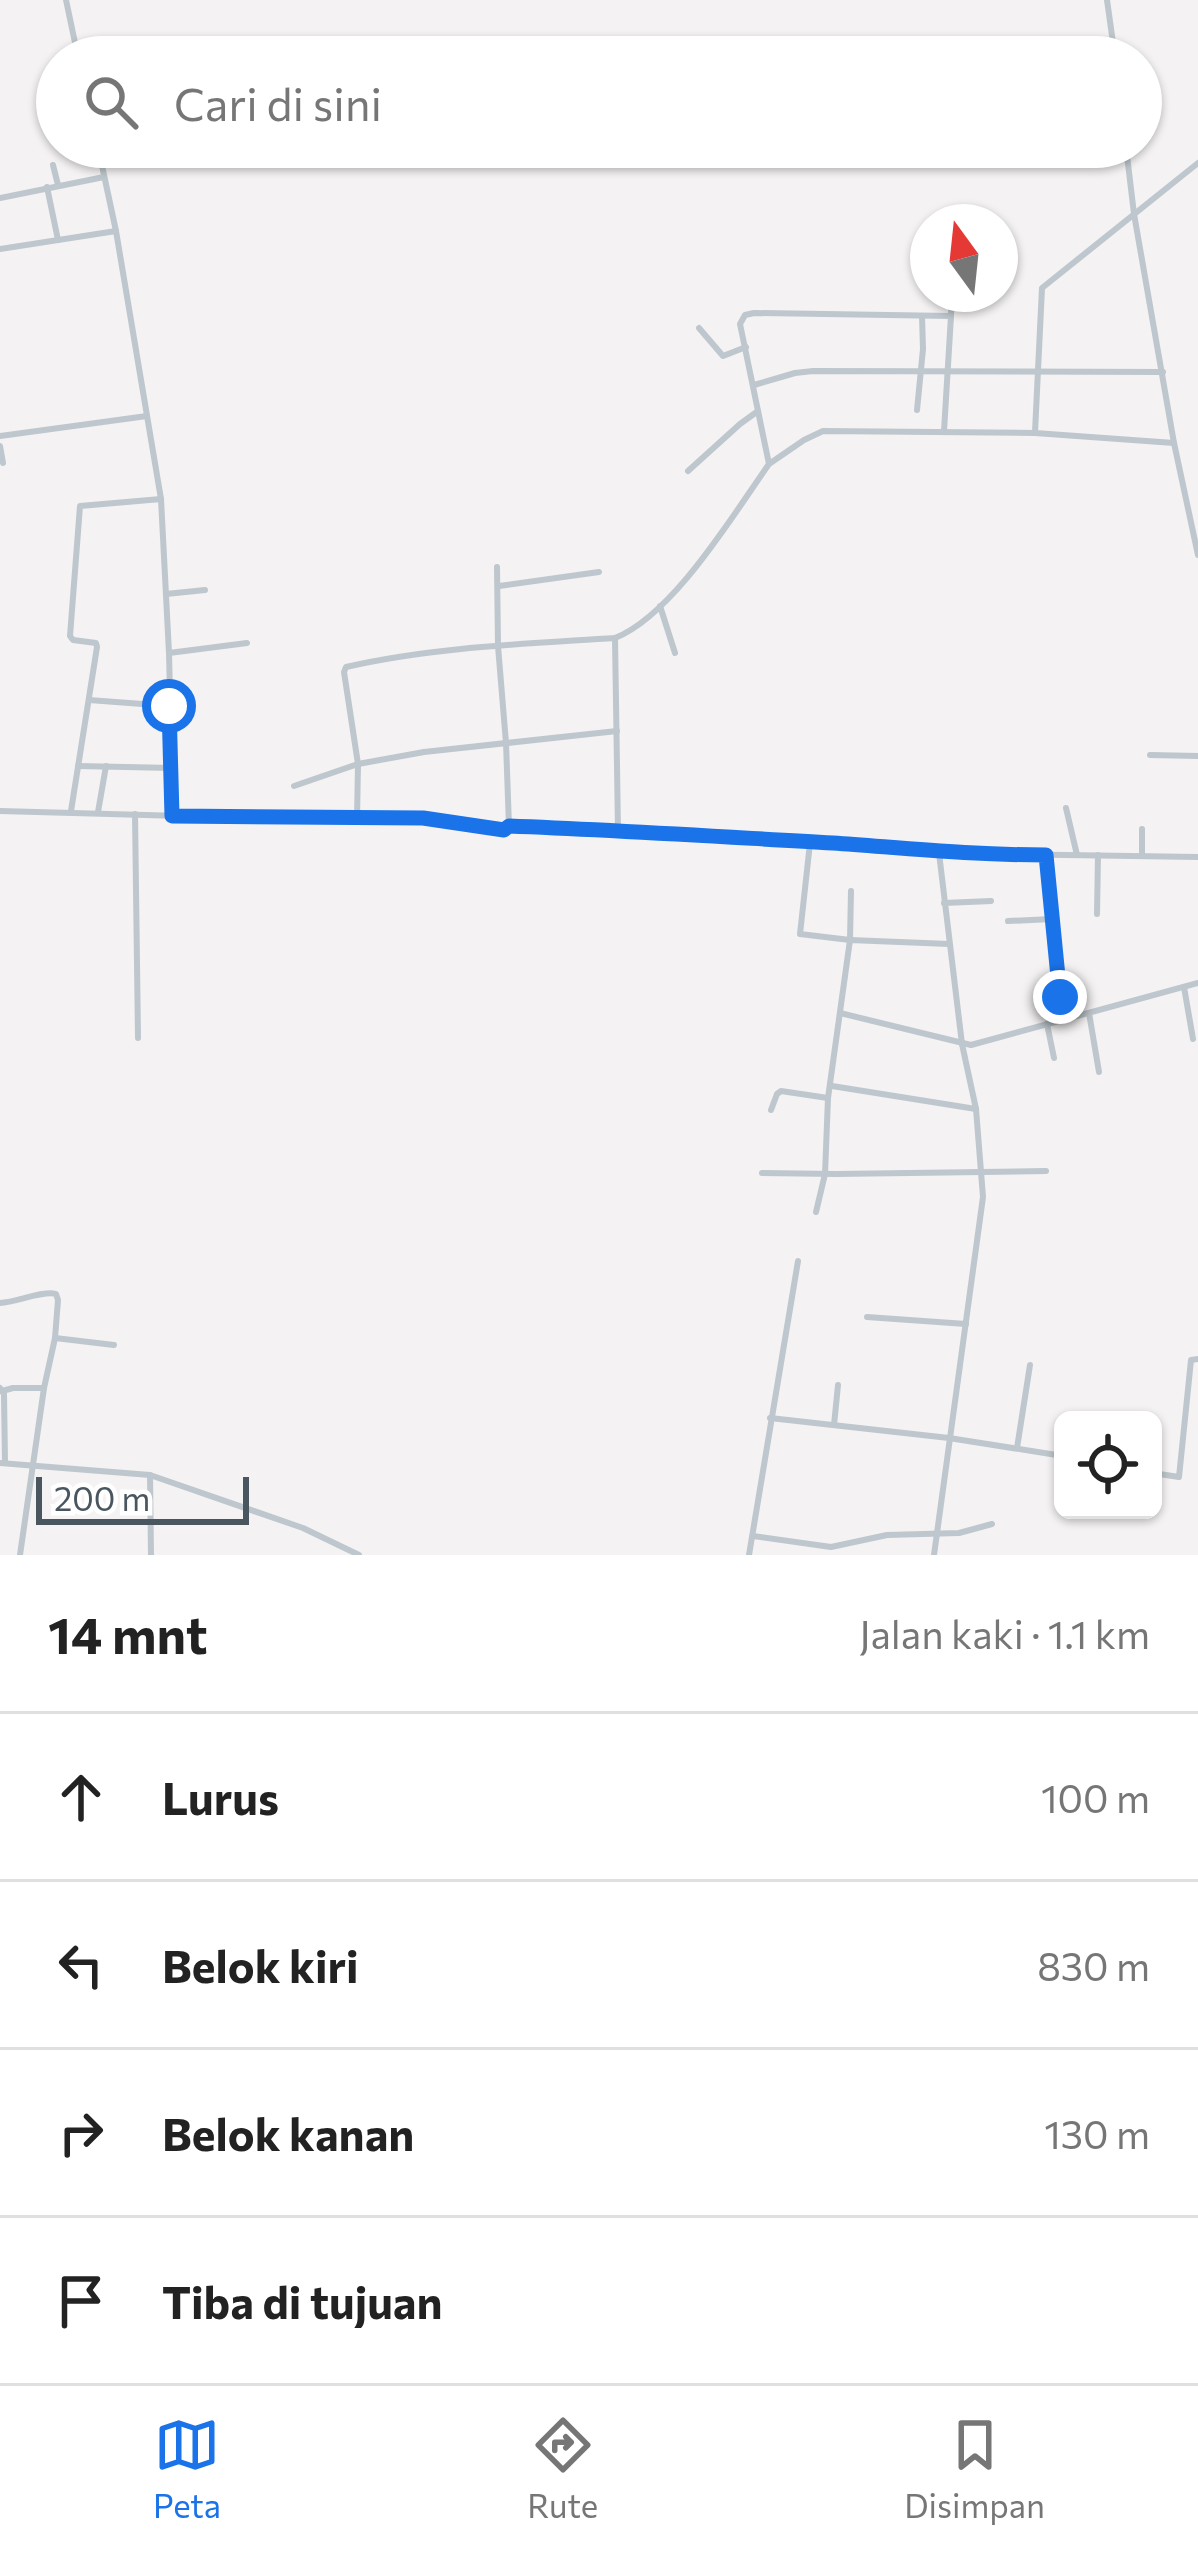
<!DOCTYPE html>
<html lang="id">
<head>
<meta charset="utf-8">
<style>
  body { margin:0; font-family:Commissioner,sans-serif; background:#f6f6f6; color:#222 }
  .controls { position:absolute; right:36px; bottom:36px; display:grid; overflow:hidden; border-radius:18px; box-shadow:0 3px 9px #0004 }
  .controls button { width:108px; height:108px; display:grid; place-items:center; padding:0; border:0; border-bottom:3px solid #e0e0e0; background:#fff; color:#222; font:60px sans-serif }
  .compass { position:absolute; left:910px; top:204px; width:108px; height:108px; border-radius:50%; background:#fff; box-shadow:0 3px 9px #0004; rotate:345deg }
  .scale { position:absolute; left:36px; bottom:30px; width:213px; box-sizing:border-box; padding-left:12px; border:6px solid #4a565f; border-top:0; font-size:33px; line-height:42px; white-space:nowrap; color:#4a565f; -webkit-text-stroke:9px #fff; paint-order:stroke }
  .stop { position:absolute; width:36px; height:36px; margin:-27px; border:9px solid #1a73e8; border-radius:50%; background:#fff }
  .stop.end { background:#1a73e8; border-color:#fff; box-shadow:0 3px 12px #0008 }
  .list { margin:0; padding:0; list-style:none }
  h2 { display:flex; justify-content:space-between; align-items:center; height:156px; margin:0; padding:0 48px; font-size:51px }
  h2 small { font-size:39px; font-weight:400; color:#767676 }
  .list li { display:grid; grid-template-columns:78px 1fr auto; gap:36px; align-items:center; box-sizing:border-box; height:168px; padding:0 48px; border-top:3px solid #e0e0e0 }
  .list b { display:block; font-size:45px; white-space:nowrap }
  .list em { font-size:39px; font-style:normal; color:#767676 }
  .icon { flex:none; width:66px; height:66px; fill:none; stroke:currentColor; stroke-width:2; stroke-linecap:round; stroke-linejoin:round }
  .map { position:relative; flex:none; width:1198px; height:1555px; overflow:hidden }
  .search { position:absolute; background:#fff; box-shadow:0 3px 9px #0004; left:36px; right:36px; top:36px; height:132px; display:flex; align-items:center; gap:30px; box-sizing:border-box; padding:0 42px; border-radius:66px; color:#767676; font-size:45px }
  .sheet { height:828px; background:#fff }
  nav { display:flex; justify-content:space-around; align-items:center; box-sizing:border-box; height:168px; border-top:3px solid #e0e0e0; background:#fff; font-size:33px; color:#767676 }
  nav a { display:grid; justify-items:center; gap:6px }
  nav .on { color:#1a73e8 }
  .map>svg:first-child { display:block }
  .lines { fill:none; stroke-linecap:round; stroke-linejoin:round }
  .minor { stroke:#bec7cd; stroke-width:6 }
  .route { stroke:#1a73e8; stroke-width:15 }
</style>
</head>
<body>
<div class="map">
<svg width="1198" height="1555" viewBox="0 0 1198 1555">
  <rect width="100%" height="100%" fill="#f4f2f2"/>
  <g class="lines">
    <g class="minor">
      <path d="M66,0L78,57"/>
      <path d="M1107,0L1115,57"/>
      <path d="M98,147L116,231L161,499L169,653L173,816"/>
      <path d="M1126,147L1134,214L1174,443L1198,555"/>
      <path d="M53,165L58,185"/>
      <path d="M47,187L58,240"/>
      <path d="M0,198L104,177"/>
      <path d="M0,249L116,231"/>
      <path d="M951,314L952,294"/>
      <path d="M699,328L723,356L746,347"/>
      <path d="M754,385L795,373L813,371L1163,372"/>
      <path d="M917,410L923,349L922,316"/>
      <path d="M1035,432L1042,288L1198,163"/>
      <path d="M0,436L147,416"/>
      <path d="M0,446L3,463"/>
      <path d="M769,464L804,440L823,431L1035,433L1174,443"/>
      <path d="M688,471L740,424L758,411"/>
      <path d="M497,567L498,646L506,743L509,826"/>
      <path d="M499,586L599,572"/>
      <path d="M166,594L205,590"/>
      <path d="M660,606L675,653"/>
      <path d="M615,638L618,831"/>
      <path d="M169,653L247,643"/>
      <path d="M89,700L169,706"/>
      <path d="M1150,755L1198,756"/>
      <path d="M78,766L173,768"/>
      <path d="M294,786L358,764L424,752L617,731"/>
      <path d="M1066,808L1077,855"/>
      <path d="M0,811L254,818H423L504,830L509,826L832,843L939,853L1198,857"/>
      <path d="M71,811L97,647L96,643L73,640L70,636L80,506L161,499"/>
      <path d="M98,812L106,766"/>
      <path d="M135,814L138,1038"/>
      <path d="M357,819L358,764L344,672L346,667C433,647 525,644 615,638C673,615 733,515 769,464L740,324L745,315L754,313L951,316L944,431"/>
      <path d="M810,843L800,934L850,940L851,891"/>
      <path d="M1046,855L1062,1019"/>
      <path d="M1142,855V829"/>
      <path d="M944,903L991,901"/>
      <path d="M1097,914L1098,855"/>
      <path d="M1008,921L1052,919"/>
      <path d="M1184,987L1193,1039"/>
      <path d="M840,1013L971,1045L1198,983"/>
      <path d="M1089,1013L1099,1072"/>
      <path d="M1047,1024L1054,1058"/>
      <path d="M832,1086L976,1109"/>
      <path d="M771,1110L777,1094L781,1091L828,1098"/>
      <path d="M762,1173L836,1174L1046,1171"/>
      <path d="M816,1212L825,1174L828,1098L850,940L949,944"/>
      <path d="M0,1303C17,1302 44,1290 56,1294L58,1300L55,1338L44,1388L20,1555"/>
      <path d="M867,1317L966,1324"/>
      <path d="M55,1338L114,1345"/>
      <path d="M0,1388L4,1394L5,1463"/>
      <path d="M2,1391L13,1388H44"/>
      <path d="M770,1418L949,1438L1063,1456"/>
      <path d="M834,1425L838,1385"/>
      <path d="M1017,1448L1030,1365"/>
      <path d="M0,1463L150,1475L303,1528L359,1555"/>
      <path d="M1153,1473L1179,1477L1191,1360L1198,1359"/>
      <path d="M150,1475L151,1555"/>
      <path d="M753,1536L831,1547L887,1535L959,1533L992,1524"/>
      <path d="M749,1555L798,1261"/>
      <path d="M934,1555L983,1197L976,1109L962,1044L939,853"/>
    </g>
  </g>
  <g class="lines">
    <path class="route" d="M169,706L172,816L423,818L504,830L509,826C617,830 725,837 833,843C905,848 973,855 1046,855L1060,997"/>
  </g>
</svg>
<div class="controls">
<button><svg class="icon" aria-label="locate" viewBox="0 0 24 24"><circle cx="12" cy="12" r="6"/><path d="M12 2v4M12 18v4M2 12h4M18 12h4"/></svg></button>
</div>
<svg class="compass" viewBox="-18 -18 36 36"><path d="M0-13l5 13h-10z" fill="#e53935"/><path d="M0 13l5-13h-10z" fill="#767676"/></svg>
<div class="scale">200 m</div>
<div class="stop" style="left:169px;top:706px"></div>
<div class="stop end" style="left:1060px;top:997px"></div>
<div class="search"><svg class="icon" aria-label="search" viewBox="0 0 24 24"><circle cx="10" cy="10" r="6"/><path d="M15 15l6 6"/></svg>Cari di sini</div>
</div>
<section class="sheet">
<h2>14 mnt<small>Jalan kaki · 1.1 km</small></h2>
<ul class="list">
<li><svg class="icon" aria-label="ahead" viewBox="0 0 24 24"><path d="M12 20V5M6 11l6-6 6 6"/></svg><div><b>Lurus</b></div><em>100 m</em></li>
<li><svg class="icon" aria-label="left" viewBox="0 0 24 24"><path d="M17 20v-9H6M10 6l-5 5 5 5"/></svg><div><b>Belok kiri</b></div><em>830 m</em></li>
<li><svg class="icon" aria-label="right" viewBox="0 0 24 24"><path d="M7 20v-9h11M14 6l5 5-5 5"/></svg><div><b>Belok kanan</b></div><em>130 m</em></li>
<li><svg class="icon" aria-label="arrive" viewBox="0 0 24 24"><path d="M6 21V4h12l-3 4 3 4H6"/></svg><div><b>Tiba di tujuan</b></div></li>
</ul>
</section>
<nav>
<a class="on"><svg class="icon" aria-label="map" viewBox="0 0 24 24"><path d="M3 6l6-2 6 2 6-2v14l-6 2-6-2-6 2zM9 4v14M15 6v14"/></svg>Peta</a>
<a><svg class="icon" aria-label="directions" viewBox="0 0 24 24"><path d="M12 3l9 9-9 9-9-9zM9 14v-3h6M13 9l2 2-2 2"/></svg>Rute</a>
<a><svg class="icon" aria-label="saved" viewBox="0 0 24 24"><path d="M7 4h10v16l-5-4-5 4z"/></svg>Disimpan</a>
</nav>
</body>
</html>
